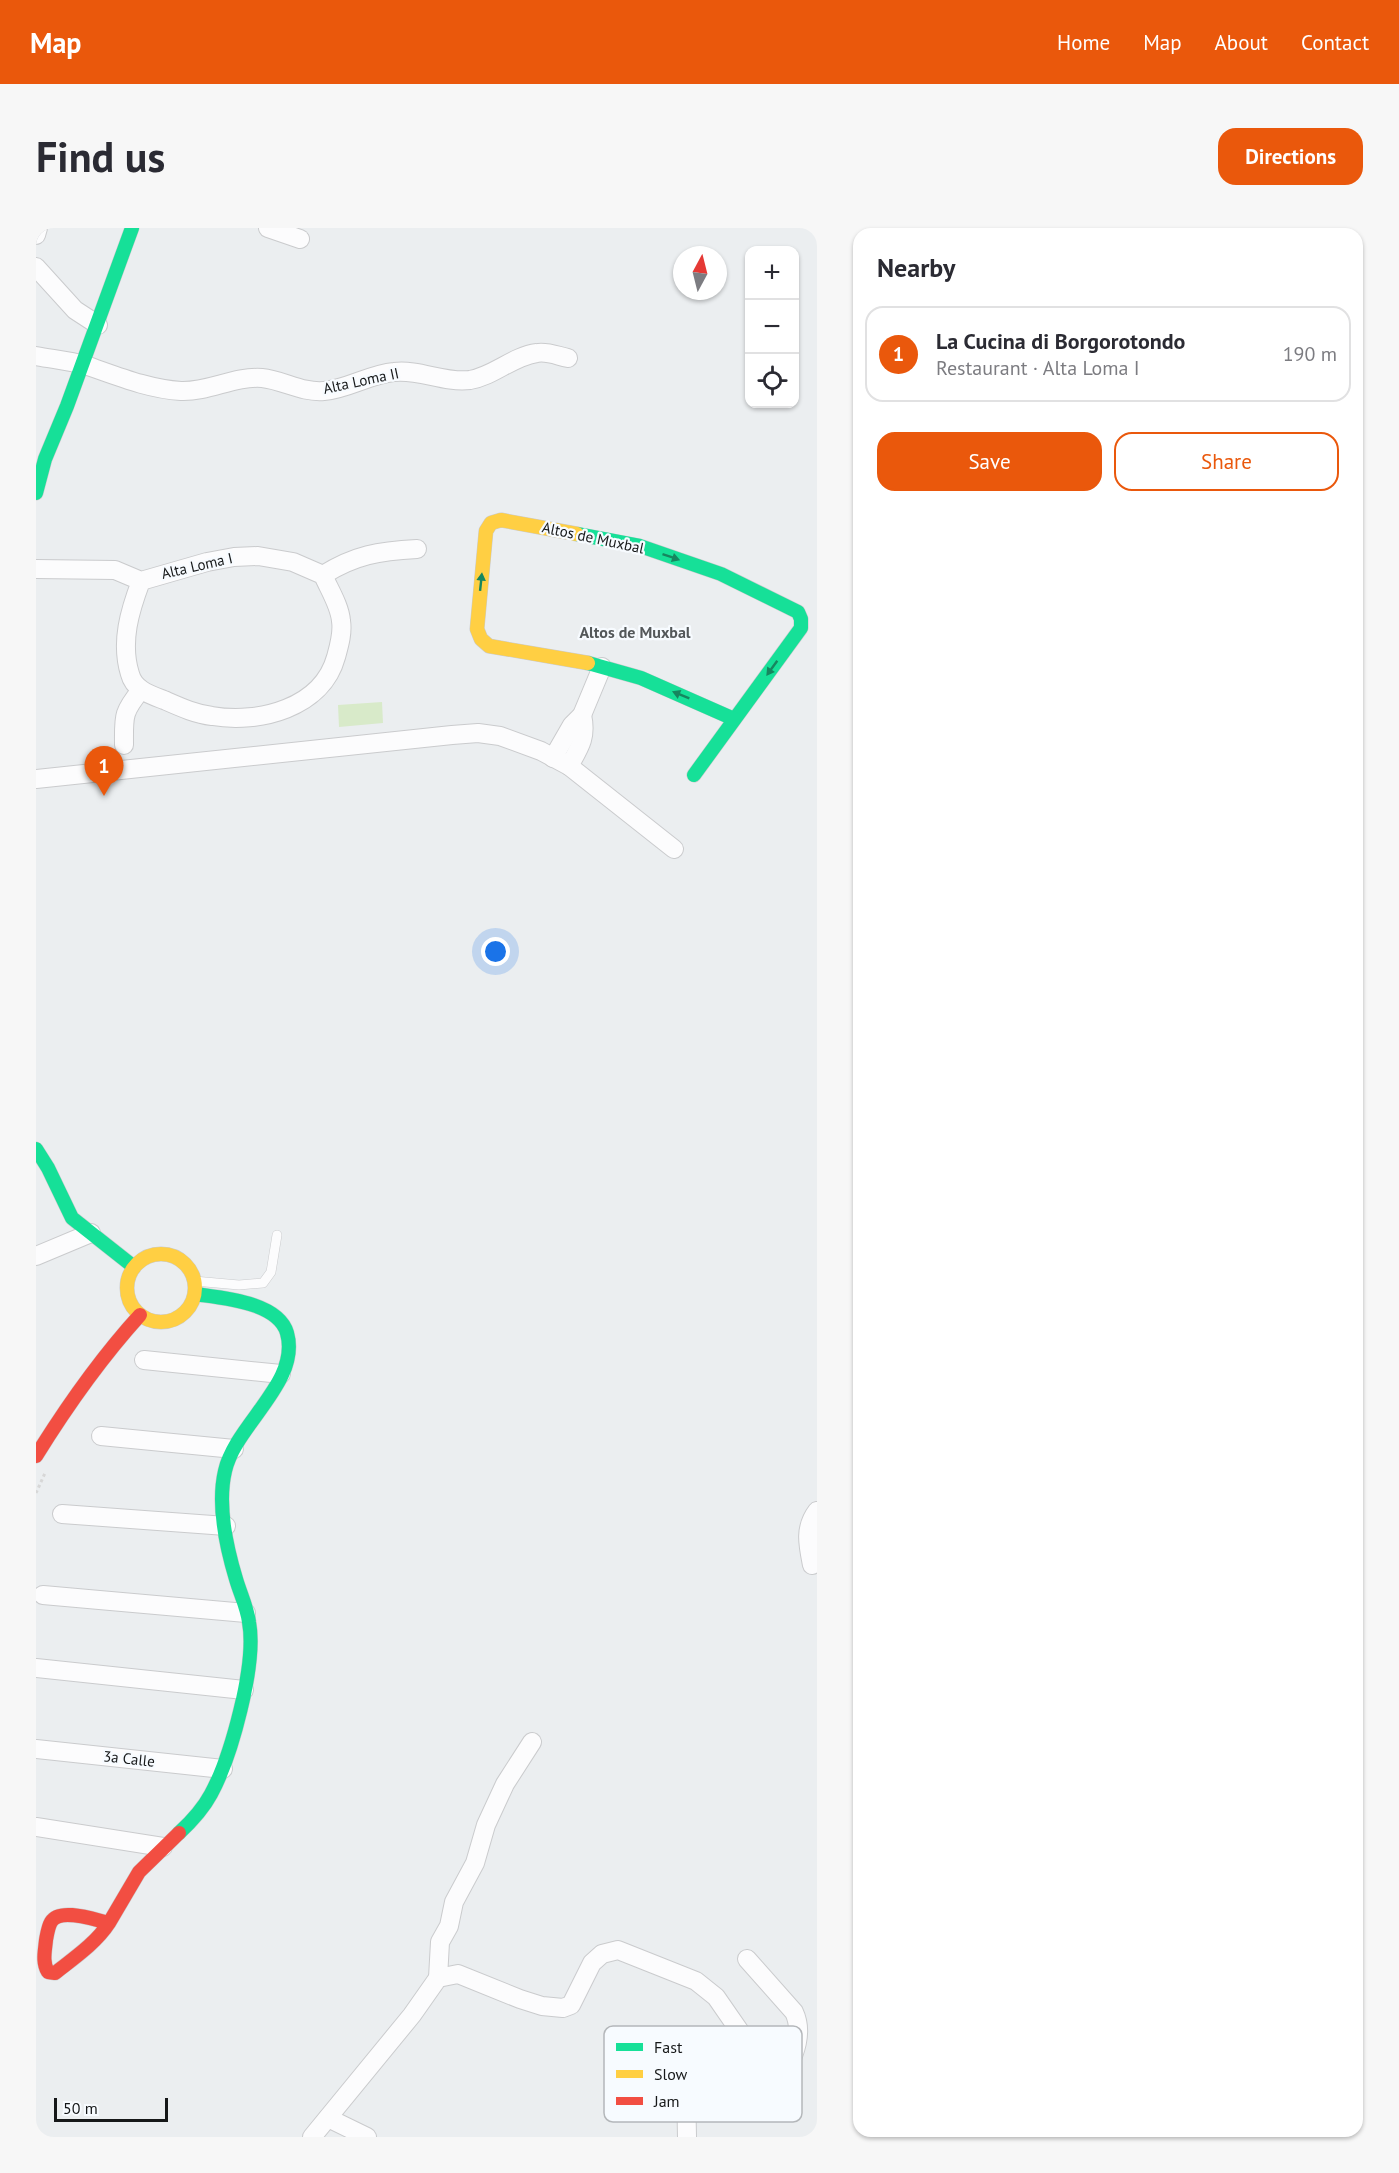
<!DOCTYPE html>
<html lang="en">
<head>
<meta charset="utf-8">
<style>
  body { margin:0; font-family:"PT Sans",sans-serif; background:#f7f7f7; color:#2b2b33 }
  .controls { position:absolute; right:18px; top:18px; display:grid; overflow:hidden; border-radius:12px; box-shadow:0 2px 4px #0004 }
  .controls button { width:54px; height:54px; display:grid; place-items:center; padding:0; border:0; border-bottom:2px solid #e1e1e2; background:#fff; color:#2b2b33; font:30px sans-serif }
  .compass { position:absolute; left:637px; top:18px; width:54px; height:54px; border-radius:50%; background:#fff; box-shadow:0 2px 4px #0004; rotate:7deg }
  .scale { position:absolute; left:18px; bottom:15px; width:114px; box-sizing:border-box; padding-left:6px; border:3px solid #161819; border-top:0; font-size:16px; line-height:21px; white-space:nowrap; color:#161819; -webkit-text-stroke:4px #f7fbff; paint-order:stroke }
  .you { position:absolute; left:460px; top:724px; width:21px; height:21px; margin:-15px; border:4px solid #fff; border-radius:50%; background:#1a73e8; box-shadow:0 0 0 9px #1a73e833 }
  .badge { display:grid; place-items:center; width:39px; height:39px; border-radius:50%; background:#ea580c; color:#fff; font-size:20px; font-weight:700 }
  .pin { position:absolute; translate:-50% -50px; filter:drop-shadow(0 2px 3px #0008) }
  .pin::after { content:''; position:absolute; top:32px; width:21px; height:18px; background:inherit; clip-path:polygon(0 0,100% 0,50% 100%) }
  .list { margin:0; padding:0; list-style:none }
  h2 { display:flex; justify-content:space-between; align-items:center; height:78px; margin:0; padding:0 24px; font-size:26px }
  h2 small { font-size:20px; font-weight:400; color:#7c7c81 }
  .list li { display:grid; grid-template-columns:39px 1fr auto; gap:18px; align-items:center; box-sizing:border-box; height:96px; margin:0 12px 12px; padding:0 12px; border:2px solid #e1e1e2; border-radius:18px }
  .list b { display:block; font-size:22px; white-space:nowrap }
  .list p { margin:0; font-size:20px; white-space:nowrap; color:#7c7c81 }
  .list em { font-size:20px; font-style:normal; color:#7c7c81 }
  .actions { display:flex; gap:12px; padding:18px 24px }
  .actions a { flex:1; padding:14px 0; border:2px solid #ea580c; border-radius:18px; text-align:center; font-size:21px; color:#ea580c }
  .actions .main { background:#ea580c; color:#fff }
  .icon { flex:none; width:33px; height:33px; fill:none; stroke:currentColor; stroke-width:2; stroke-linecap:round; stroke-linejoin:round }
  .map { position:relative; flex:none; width:781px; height:1909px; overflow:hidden; border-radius:18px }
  header { display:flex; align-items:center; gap:36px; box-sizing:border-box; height:84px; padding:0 30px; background:#ea580c; color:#fff }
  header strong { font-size:28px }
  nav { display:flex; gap:33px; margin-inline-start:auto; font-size:21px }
  .intro { display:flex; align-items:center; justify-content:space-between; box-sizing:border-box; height:144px; padding:0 36px }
  h1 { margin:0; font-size:42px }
  .button { padding:15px 27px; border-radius:18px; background:#ea580c; color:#fff; font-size:21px; font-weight:700 }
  main { display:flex; gap:36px; padding:0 36px }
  aside { flex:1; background:#fff; border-radius:18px; box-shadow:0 2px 4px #0004 }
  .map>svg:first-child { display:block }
  .pitch { fill:#d8eac9 }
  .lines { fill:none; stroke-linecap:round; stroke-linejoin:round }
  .lane-casing { stroke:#cacbcd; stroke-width:10 }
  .street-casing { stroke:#cacbcd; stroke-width:20 }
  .fast-casing { stroke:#cacbcd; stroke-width:15 }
  .slow-casing { stroke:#cacbcd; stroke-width:15 }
  .jam-casing { stroke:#cacbcd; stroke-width:15 }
  .path { stroke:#d7d7d7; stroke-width:3; stroke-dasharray:3 3; stroke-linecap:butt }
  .lane { stroke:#fcfcfd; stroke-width:9 }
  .street { stroke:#fcfcfd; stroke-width:18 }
  .fast { stroke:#16e098; stroke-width:14 }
  .slow { stroke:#ffcf43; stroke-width:14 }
  .jam { stroke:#f24e42; stroke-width:14 }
  .oneway { fill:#16865f }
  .labels { text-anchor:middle; stroke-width:4.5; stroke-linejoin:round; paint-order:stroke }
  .street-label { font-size:15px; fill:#161819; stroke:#f7fbff }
  .neighbourhood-label { font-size:16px; font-weight:bold; fill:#54585a; stroke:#f7fbff }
  .key { fill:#f7fbff; stroke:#b4b7ba; stroke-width:1.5 }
  .key-label { font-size:16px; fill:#161819 }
</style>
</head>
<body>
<header>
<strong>Map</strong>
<nav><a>Home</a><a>Map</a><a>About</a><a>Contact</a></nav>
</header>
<div class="intro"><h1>Find us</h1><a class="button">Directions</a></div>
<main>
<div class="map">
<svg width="781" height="1909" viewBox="0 0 781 1909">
  <rect width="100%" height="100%" fill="#ebeef0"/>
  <path class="pitch" d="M346,474L347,495L303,499L302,477Z"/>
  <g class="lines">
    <g class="lane-casing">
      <path id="lane" d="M158,1053L203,1057L227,1055L235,1044L241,1007"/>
    </g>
    <g class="street-casing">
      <g id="street">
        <path d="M232,0L264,11"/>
        <path d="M0,7L2,0"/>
        <path d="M0,39L39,82L62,97"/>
        <path d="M0,128C16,131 34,133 49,137C81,148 112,161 145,163C173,164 198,148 226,150C247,152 266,165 288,163C312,161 334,146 358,144C384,141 407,155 434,152C458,148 477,128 501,125C511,123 522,128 532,130"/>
        <path d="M0,341L79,342L105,353L171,334L198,329L222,328L257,334L287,347C293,361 304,378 305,393C307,405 303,418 300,429C286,480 223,496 176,488C159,486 144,479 128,472C115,467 98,462 94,446C84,414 94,382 105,353"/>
        <path d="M287,347C319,327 343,323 381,321"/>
        <path d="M88,517C88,489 86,485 105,462"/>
        <path d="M517,530L536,497L546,487L566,439"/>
        <path d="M533,538C544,519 551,509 546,487"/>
        <path d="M0,551L416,507L442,505L464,508L505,523L533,538L638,621"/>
        <path d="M0,1028L55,1005"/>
        <path d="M108,1132L245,1146"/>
        <path d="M65,1208L198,1221"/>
        <path d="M26,1286L190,1298"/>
        <path d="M776,1337C772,1317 768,1300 781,1283"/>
        <path d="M7,1367L210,1385"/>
        <path d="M0,1440L208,1462"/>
        <path d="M0,1521L187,1541"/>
        <path d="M0,1599L127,1619"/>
        <path d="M402,1750L404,1714L413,1698L418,1674L439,1635L450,1597L469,1556L496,1514"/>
        <path d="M650,1857L651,1909"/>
        <path d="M292,1890L331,1909"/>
        <path d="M276,1909L376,1787L402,1750L422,1746L484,1771L506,1778L527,1780L535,1777L556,1735L566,1726L582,1722L660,1753L680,1769L725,1834L734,1843L743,1849L749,1848C758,1827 768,1805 758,1784L711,1731"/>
      </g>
    </g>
    <g class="fast-casing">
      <g id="fast">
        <path d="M0,265L9,231L31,178L96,0"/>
        <path d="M541,306L604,318L685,346L762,384L765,391V400L658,547"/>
        <path d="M552,435L605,450L698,491"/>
        <path d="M0,921L12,940L36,990L98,1039"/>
        <path d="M143,1605C156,1593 167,1581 175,1566C195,1529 221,1436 213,1394C211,1379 204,1365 200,1351C190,1318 181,1277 189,1243C199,1197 265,1154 251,1105C242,1074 186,1070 159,1066"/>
      </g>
    </g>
    <g class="slow-casing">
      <g id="slow">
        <path d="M541,306L465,292L455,295L450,303L441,401L445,411L453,418L552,435"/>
        <circle cx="125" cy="1060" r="34"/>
      </g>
    </g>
    <g class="jam-casing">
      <g id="jam">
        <path d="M0,1228C31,1178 64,1131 104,1087"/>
        <path d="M73,1695C59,1692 24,1679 15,1694C12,1699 11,1707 10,1712C9,1723 6,1734 12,1744L19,1745C38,1730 60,1715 73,1695L103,1644L143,1605"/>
      </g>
    </g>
    <path class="path" d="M0,1265L9,1245"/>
    <use href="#lane" class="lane"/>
    <use href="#street" class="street"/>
    <use href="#fast" class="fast"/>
    <use href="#slow" class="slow"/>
    <use href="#jam" class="jam"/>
  </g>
  <defs><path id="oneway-solid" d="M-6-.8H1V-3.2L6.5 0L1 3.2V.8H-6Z" transform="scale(1.5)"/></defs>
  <g class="oneway">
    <use href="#oneway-solid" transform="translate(635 329) rotate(19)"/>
    <use href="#oneway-solid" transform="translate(445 354) rotate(-84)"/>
    <use href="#oneway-solid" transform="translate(736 440) rotate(126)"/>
    <use href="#oneway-solid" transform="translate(645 467) rotate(-158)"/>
  </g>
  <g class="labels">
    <g class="street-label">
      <text transform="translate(325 153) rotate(-12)" y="5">Alta Loma II</text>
      <text transform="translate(557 310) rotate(12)" y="5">Altos de Muxbal</text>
      <text transform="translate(161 338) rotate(-13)" y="5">Alta Loma I</text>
      <text transform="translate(93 1531) rotate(6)" y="5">3a Calle</text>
    </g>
    <g class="neighbourhood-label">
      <text x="599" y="410">Altos de Muxbal</text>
    </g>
  </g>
  <rect x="568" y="1798" width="198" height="96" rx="9" class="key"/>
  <rect x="580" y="1815" width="27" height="8" fill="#16e098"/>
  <rect x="580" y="1842" width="27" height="8" fill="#ffcf43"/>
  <rect x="580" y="1869" width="27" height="8" fill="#f24e42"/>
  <g class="key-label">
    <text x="618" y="1825">Fast</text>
    <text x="618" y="1852">Slow</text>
    <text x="618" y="1879">Jam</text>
  </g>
</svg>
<div class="controls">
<button>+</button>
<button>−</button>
<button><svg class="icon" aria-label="locate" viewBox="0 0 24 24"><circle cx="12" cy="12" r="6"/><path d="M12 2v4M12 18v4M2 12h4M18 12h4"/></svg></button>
</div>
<svg class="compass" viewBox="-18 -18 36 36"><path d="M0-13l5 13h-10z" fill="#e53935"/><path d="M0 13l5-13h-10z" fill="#7c7c81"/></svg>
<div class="scale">50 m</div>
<div class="you"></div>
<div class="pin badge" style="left:68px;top:568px">1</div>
</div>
<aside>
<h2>Nearby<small></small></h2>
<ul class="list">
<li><span class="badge">1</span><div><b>La Cucina di Borgorotondo</b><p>Restaurant · Alta Loma I</p></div><em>190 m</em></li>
</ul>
<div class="actions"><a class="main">Save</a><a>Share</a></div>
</aside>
</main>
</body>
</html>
